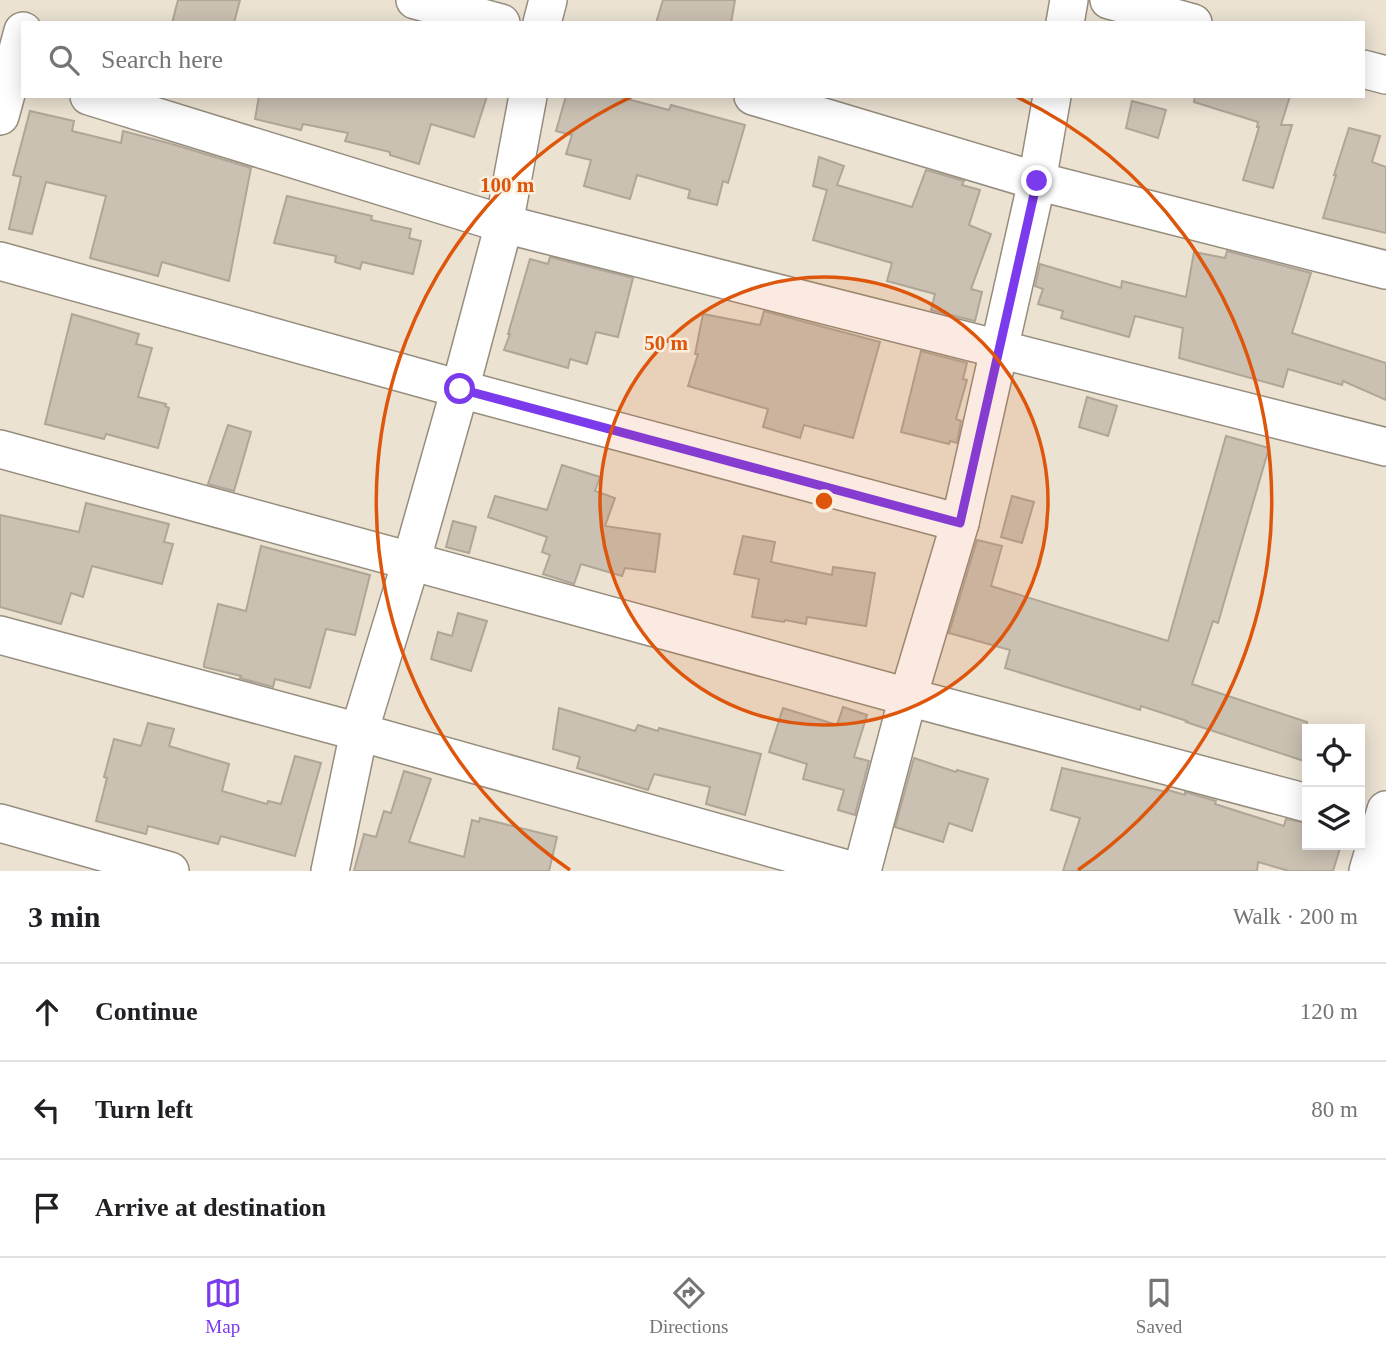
<!DOCTYPE html>
<html lang="en">
<head>
<meta charset="utf-8">
<style>
  body { margin:0; font-family:"Times New Roman",serif; background:#f6f6f6; color:#202124 }
  .controls { position:absolute; right:21px; bottom:21px; display:grid; overflow:hidden; border-radius:0px; box-shadow:0 4px 18px #0003 }
  .controls button { width:63px; height:63px; display:grid; place-items:center; padding:0; border:0; border-bottom:2px solid #e0e0e0; background:#fff; color:#202124; font:35px sans-serif }
  .stop { position:absolute; width:21px; height:21px; margin:-16px; border:5px solid #7c3aed; border-radius:50%; background:#fff }
  .stop.end { background:#7c3aed; border-color:#fff; box-shadow:0 2px 7px #0008 }
  .list { margin:0; padding:0; list-style:none }
  h2 { display:flex; justify-content:space-between; align-items:center; height:91px; margin:0; padding:0 28px; font-size:30px }
  h2 small { font-size:23px; font-weight:400; color:#757577 }
  .list li { display:grid; grid-template-columns:46px 1fr auto; gap:21px; align-items:center; box-sizing:border-box; height:98px; padding:0 28px; border-top:2px solid #e0e0e0 }
  .list b { display:block; font-size:26px; white-space:nowrap }
  .list em { font-size:23px; font-style:normal; color:#757577 }
  .icon { flex:none; width:38px; height:38px; fill:none; stroke:currentColor; stroke-width:2; stroke-linecap:round; stroke-linejoin:round }
  .map { position:relative; flex:none; width:1386px; height:871px; overflow:hidden }
  .search { position:absolute; background:#fff; box-shadow:0 4px 18px #0003; left:21px; right:21px; top:21px; height:77px; display:flex; align-items:center; gap:18px; box-sizing:border-box; padding:0 24px; border-radius:0px; color:#757577; font-size:26px }
  .sheet { height:385px; background:#fff }
  nav { display:flex; justify-content:space-around; align-items:center; box-sizing:border-box; height:98px; border-top:2px solid #e0e0e0; background:#fff; font-size:19px; color:#757577 }
  nav a { display:grid; justify-items:center; gap:4px }
  nav .on { color:#7c3aed }
  .map>svg:first-child { display:block }
  .building { fill:#cac1b2; stroke:#afa697; stroke-width:2 }
  .lines { fill:none; stroke-linecap:round; stroke-linejoin:round }
  .minor-casing { stroke:#968d7e; stroke-width:40 }
  .minor { stroke:#fff; stroke-width:37 }
  .route { stroke:#7c3aed; stroke-width:9 }
  .ring { fill:none; stroke:#de560c; stroke-width:3.5 }
  .centre { fill:#de560c; stroke:#f8efdf; stroke-width:3.5 }
  .ring-label { font-size:21px; text-anchor:middle; font-weight:bold; fill:#de560c; stroke:#f8efdf; stroke-width:5; stroke-linejoin:round; paint-order:stroke }
</style>
</head>
<body>
<div class="map">
<svg width="1386" height="871" viewBox="0 0 1386 871">
  <rect width="100%" height="100%" fill="#ebe2d2"/>
  <g class="building">
    <path d="M178,0H240L234,23H172Z"/>
    <path d="M663,0H735L731,23H656Z"/>
    <path d="M259,96H487L474,137L431,124L419,164L390,155V152L345,141L348,133L303,124L301,130L255,119Z"/>
    <path d="M566,96H616L669,110L671,105L745,125L728,183L723,181L717,205L688,198L690,190L637,175L630,199L584,186L591,160L566,154L572,135L556,131Z"/>
    <path d="M1195,96H1290L1281,125H1292L1273,188L1243,180L1259,127H1257L1258,122L1194,102Z"/>
    <path d="M1132,101L1166,110L1158,138L1126,128Z"/>
    <path d="M30,111L74,121L72,131L121,143L123,131L172,144L251,168L229,281L162,262L158,276L90,258L106,196L46,182L32,234L9,229L21,177L13,175Z"/>
    <path d="M1349,128L1380,136L1372,162L1386,167V233L1323,218L1336,175H1334Z"/>
    <path d="M819,157L844,166L837,185L912,207L926,170L964,181L962,185L980,190L969,225L991,234L971,289L982,292L975,321L931,310L935,294L887,281L892,263L813,240L827,190L813,186Z"/>
    <path d="M287,196L372,216L371,220L411,229L409,238L421,241L413,274L362,262L360,269L335,262L336,256L274,243Z"/>
    <path d="M1227,251L1311,273L1292,333L1386,363V400L1343,381L1342,385L1288,369L1283,387L1179,358L1183,328L1135,316L1129,337L1061,318L1063,311L1038,304L1043,289L1035,286L1040,264L1121,288L1122,281L1186,297L1194,252L1225,258Z"/>
    <path d="M550,257L633,278L618,337L596,332L587,364L570,359L568,368L504,350L510,334H508L530,259L548,264Z"/>
    <path d="M764,311L880,342L853,438L804,425L800,438L763,427L768,409L688,386L698,354H695L703,314L760,325Z"/>
    <path d="M72,314L139,334L136,344L152,348L138,397L166,404L165,406L169,408L158,448L106,434L104,439L45,424Z"/>
    <path d="M921,351L967,363L963,379L967,380L956,419L961,421L957,443L950,441L949,444L901,432Z"/>
    <path d="M1087,397L1117,406L1108,436L1079,427Z"/>
    <path d="M228,425L251,432L234,491L208,484Z"/>
    <path d="M1226,436L1269,448L1218,623L1213,621L1192,684L1307,722V762L1186,722L1187,721L1141,706L1140,710L1005,668L1010,650L949,633L977,540L1002,546L991,586L1168,641Z"/>
    <path d="M562,465L600,477L595,491L615,498L605,526L660,534L655,572L625,568L622,576L581,564L574,584L543,574L550,555L542,552L547,537L488,517L495,496L547,510Z"/>
    <path d="M1012,496L1034,502L1022,543L1001,537Z"/>
    <path d="M86,503L169,524L164,542L173,544L162,584L92,566L83,597L71,593L61,624L0,607V515L79,532Z"/>
    <path d="M453,521L476,527L469,553L446,547Z"/>
    <path d="M743,536L775,542L771,562L832,575L833,567L875,573L866,626L807,617L806,624L785,620L784,622L752,617L759,579L734,574Z"/>
    <path d="M261,546L370,575L355,635L326,629L310,688L275,679L273,687L240,678L241,676L204,667V664L218,604L246,611Z"/>
    <path d="M458,613L487,621L471,671L431,659L438,632L452,636Z"/>
    <path d="M843,707L867,715L854,757L869,761L855,815L838,810L844,790L803,779L807,764L769,752L783,708L837,725Z"/>
    <path d="M559,708L635,731L638,725L658,731L659,728L761,754L745,815L706,804L710,787L654,774L648,790L577,768L580,757L553,749Z"/>
    <path d="M148,723L174,729L169,746L229,764L222,791L267,804L268,801L281,804L295,756L321,763L295,856L221,836L218,844L148,826L146,834L96,821L107,778L104,777L114,739L141,746Z"/>
    <path d="M914,758L956,772L957,770L988,779L972,831L949,823L943,842L895,827Z"/>
    <path d="M1062,768L1167,792L1168,790L1185,795V792L1216,801L1215,804L1284,826L1286,819L1307,823V845H1341L1333,871H1289L1258,862L1257,871H1063L1080,818L1051,810Z"/>
    <path d="M404,771L431,779L409,842L464,857L472,820L479,822L480,818L557,837L549,871H354L364,834L376,837L384,811L391,813Z"/>
  </g>
  <g class="lines">
    <g class="minor-casing">
      <g id="minor">
        <path d="M415,0L501,23"/>
        <path d="M1109,0L1193,23"/>
        <path d="M542,23L548,0"/>
        <path d="M1065,23L1069,0"/>
        <path d="M1363,69L1386,75"/>
        <path d="M89,96L504,224L1386,447"/>
        <path d="M753,96L1037,181L1386,270"/>
        <path d="M0,116L23,31"/>
        <path d="M0,261L460,389L960,523"/>
        <path d="M0,449L908,697L1307,803"/>
        <path d="M0,635L359,732L854,871"/>
        <path d="M0,823L170,871"/>
        <path d="M330,871L359,732L411,562L460,389L504,224L528,96"/>
        <path d="M862,871L908,697L960,523L1037,181L1052,96"/>
        <path d="M1368,871L1386,810"/>
      </g>
    </g>
    <use href="#minor" class="minor"/>
  </g>
  <g class="lines">
    <path class="route" d="M460,389L960,523L1037,181"/>
  </g>
  <circle cx="824" cy="501" r="224" fill="#de560c" fill-opacity=".12"/>
  <g class="ring">
    <circle cx="824" cy="501" r="224"/>
    <path d="M570 870A448 448 0 0 1 631 97M1017 97A448 448 0 0 1 1078 870"/>
  </g>
  <circle cx="824" cy="501" r="10" class="centre"/>
  <g class="ring-label">
    <text x="507" y="192">100 m</text>
    <text x="666" y="350">50 m</text>
  </g>
</svg>
<div class="controls">
<button><svg class="icon" aria-label="locate" viewBox="0 0 24 24"><circle cx="12" cy="12" r="6"/><path d="M12 2v4M12 18v4M2 12h4M18 12h4"/></svg></button>
<button><svg class="icon" aria-label="layers" viewBox="0 0 24 24"><path d="M12 4l9 5-9 5-9-5zM3 14l9 5 9-5"/></svg></button>
</div>
<div class="stop" style="left:460px;top:389px"></div>
<div class="stop end" style="left:1037px;top:181px"></div>
<div class="search"><svg class="icon" aria-label="search" viewBox="0 0 24 24"><circle cx="10" cy="10" r="6"/><path d="M15 15l6 6"/></svg>Search here</div>
</div>
<section class="sheet">
<h2>3 min<small>Walk · 200 m</small></h2>
<ul class="list">
<li><svg class="icon" aria-label="ahead" viewBox="0 0 24 24"><path d="M12 20V5M6 11l6-6 6 6"/></svg><div><b>Continue</b></div><em>120 m</em></li>
<li><svg class="icon" aria-label="left" viewBox="0 0 24 24"><path d="M17 20v-9H6M10 6l-5 5 5 5"/></svg><div><b>Turn left</b></div><em>80 m</em></li>
<li><svg class="icon" aria-label="arrive" viewBox="0 0 24 24"><path d="M6 21V4h12l-3 4 3 4H6"/></svg><div><b>Arrive at destination</b></div></li>
</ul>
</section>
<nav>
<a class="on"><svg class="icon" aria-label="map" viewBox="0 0 24 24"><path d="M3 6l6-2 6 2 6-2v14l-6 2-6-2-6 2zM9 4v14M15 6v14"/></svg>Map</a>
<a><svg class="icon" aria-label="directions" viewBox="0 0 24 24"><path d="M12 3l9 9-9 9-9-9zM9 14v-3h6M13 9l2 2-2 2"/></svg>Directions</a>
<a><svg class="icon" aria-label="saved" viewBox="0 0 24 24"><path d="M7 4h10v16l-5-4-5 4z"/></svg>Saved</a>
</nav>
</body>
</html>
